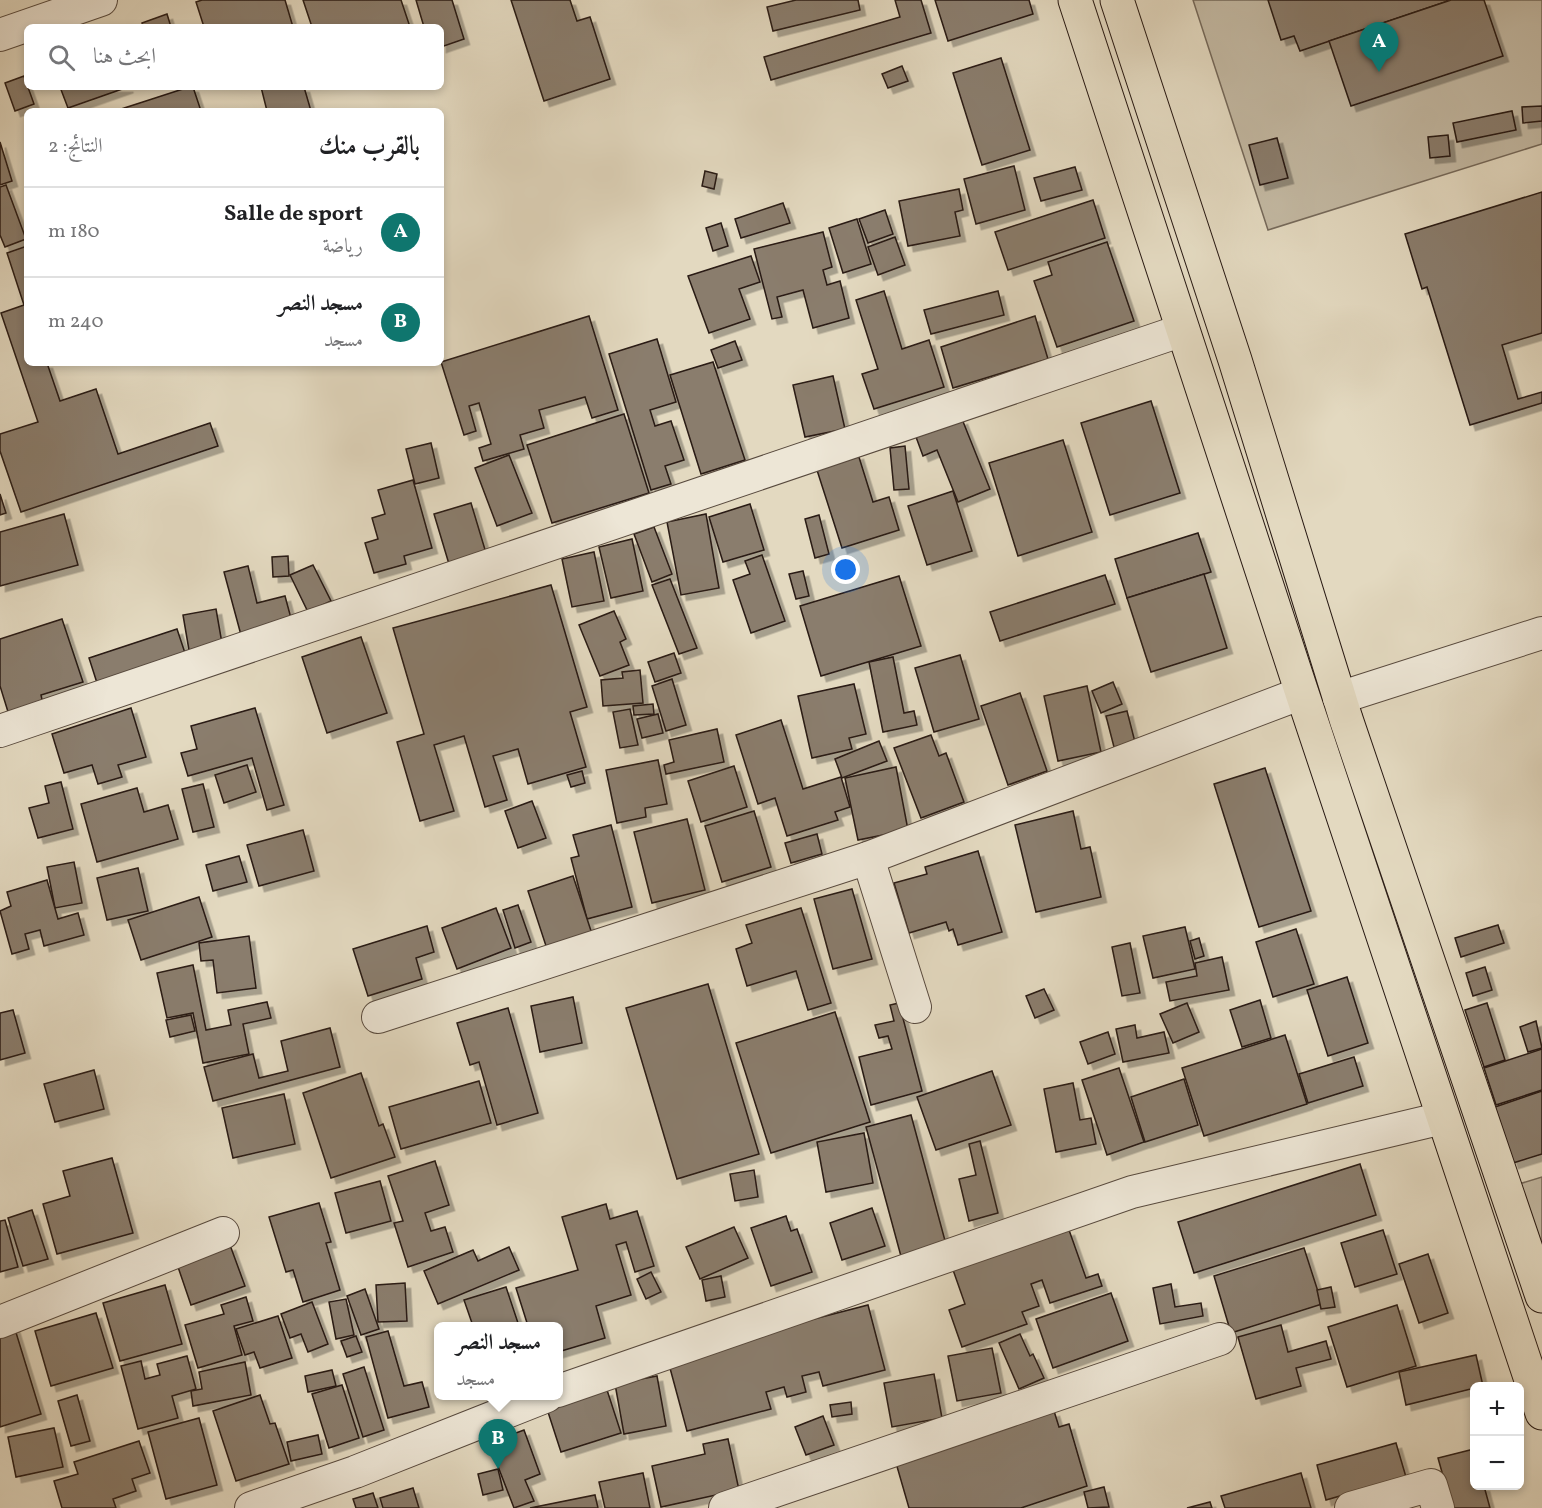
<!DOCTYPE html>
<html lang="ar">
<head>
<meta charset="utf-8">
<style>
  body { margin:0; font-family:Vollkorn,Amiri,serif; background:#f6f6f6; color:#202124; direction:rtl }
  .controls { position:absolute; right:18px; bottom:18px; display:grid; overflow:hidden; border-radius:9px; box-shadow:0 3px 9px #0003 }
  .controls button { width:54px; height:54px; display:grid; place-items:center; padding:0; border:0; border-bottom:2px solid #e0e0e0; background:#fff; color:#202124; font:30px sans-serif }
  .you { position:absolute; left:846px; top:570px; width:21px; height:21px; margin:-15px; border:4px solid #fff; border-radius:50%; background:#1a73e8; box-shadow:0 0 0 9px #1a73e833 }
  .badge { display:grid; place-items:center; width:39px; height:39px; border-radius:50%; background:#0f766e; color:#fff; font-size:20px; font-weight:700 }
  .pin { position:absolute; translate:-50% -50px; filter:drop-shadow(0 2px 3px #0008) }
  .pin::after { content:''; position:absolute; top:32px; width:21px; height:18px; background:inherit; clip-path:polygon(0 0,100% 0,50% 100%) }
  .popup { position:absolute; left:434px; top:1322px; width:129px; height:78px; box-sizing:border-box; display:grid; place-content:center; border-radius:9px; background:#fff; filter:drop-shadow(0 2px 4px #0005); font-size:20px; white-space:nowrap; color:#757577 }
  .popup b { font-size:22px; color:#202124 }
  .popup::after { content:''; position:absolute; left:50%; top:100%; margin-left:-12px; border:12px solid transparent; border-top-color:#fff }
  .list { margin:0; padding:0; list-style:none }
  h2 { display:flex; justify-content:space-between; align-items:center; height:78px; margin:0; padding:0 24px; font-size:26px }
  h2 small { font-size:20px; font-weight:400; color:#757577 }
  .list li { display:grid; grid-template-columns:39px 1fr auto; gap:18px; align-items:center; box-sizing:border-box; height:90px; padding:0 24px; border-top:2px solid #e0e0e0 }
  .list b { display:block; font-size:22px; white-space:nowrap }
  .list p { margin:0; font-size:20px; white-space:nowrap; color:#757577 }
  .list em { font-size:20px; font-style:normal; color:#757577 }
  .icon { flex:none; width:33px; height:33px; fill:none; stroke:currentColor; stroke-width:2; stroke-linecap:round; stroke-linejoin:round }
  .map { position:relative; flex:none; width:1542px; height:1508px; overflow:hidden; direction:ltr }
  .search { position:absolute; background:#fff; box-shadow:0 3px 9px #0003; left:24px; top:24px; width:420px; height:66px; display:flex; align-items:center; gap:15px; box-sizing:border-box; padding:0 21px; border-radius:9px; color:#757577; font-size:22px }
  .panel { position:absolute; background:#fff; box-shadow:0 3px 9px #0003; left:24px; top:108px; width:420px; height:258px; border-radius:9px; direction:rtl }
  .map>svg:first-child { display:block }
  .green { fill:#c3b9a3; stroke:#766a5b; stroke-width:1.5 }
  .building { fill:#8a7d6d; stroke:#291a13; stroke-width:1.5; filter:url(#shadow) }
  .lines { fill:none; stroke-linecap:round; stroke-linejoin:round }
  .minor-casing { stroke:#584a3e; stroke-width:34 }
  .major-casing { stroke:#291a13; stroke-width:35 }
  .minor { stroke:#ede6d6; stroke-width:32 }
  .major { stroke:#e3d9c0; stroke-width:33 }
</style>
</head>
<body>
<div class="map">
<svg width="1542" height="1508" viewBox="0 0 1542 1508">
  <defs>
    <filter id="shadow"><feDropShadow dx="5.5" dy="5.5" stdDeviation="0" flood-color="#0004"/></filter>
  </defs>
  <rect width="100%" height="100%" fill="#e3d9c0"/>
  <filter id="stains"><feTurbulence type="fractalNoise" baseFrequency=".00333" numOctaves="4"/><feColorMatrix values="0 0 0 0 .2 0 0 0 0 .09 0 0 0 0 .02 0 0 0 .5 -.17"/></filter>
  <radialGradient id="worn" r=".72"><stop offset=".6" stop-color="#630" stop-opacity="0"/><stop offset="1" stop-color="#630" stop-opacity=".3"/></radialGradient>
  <g class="green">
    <path d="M1193,0H1542V144L1268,230Z"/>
    <path d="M1542,1177V1296L1506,1188Z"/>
  </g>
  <g class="building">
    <path d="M202,0H285L293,27H204L196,2Z"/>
    <path d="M303,0H401L410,27H312Z"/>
    <path d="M416,0H452L464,39L441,47V27H424Z"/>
    <path d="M511,0H570L577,21L590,17L610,79L544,101Z"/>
    <path d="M796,0H858L860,10L773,31L767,7Z"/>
    <path d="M895,0H921L931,33L771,80L764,57L900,17Z"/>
    <path d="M935,0H1029L1033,14L948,41Z"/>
    <path d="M1268,0H1451L1300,51L1294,36L1281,40Z"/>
    <path d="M1451,0H1484L1503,56L1351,106L1329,41Z"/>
    <path d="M167,14L171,27H143L142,23Z"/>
    <path d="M1001,58L1030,150L982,165L953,73Z"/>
    <path d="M902,66L908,81L888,88L882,74Z"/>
    <path d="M24,76L34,104L15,111L5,83Z"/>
    <path d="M60,87H128L68,108Z"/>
    <path d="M189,87H193L201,111H115Z"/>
    <path d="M261,87H304L311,111H267Z"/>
    <path d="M1542,106V121L1523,123L1522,107Z"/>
    <path d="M1512,111L1516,130L1457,142L1453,123Z"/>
    <path d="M1448,135L1450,156L1430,158L1428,137Z"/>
    <path d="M1277,138L1288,178L1260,185L1249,145Z"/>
    <path d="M0,142L12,181L0,185Z"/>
    <path d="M1014,166L1025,210L976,224L964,179Z"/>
    <path d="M1075,167L1082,190L1041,201L1034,178Z"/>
    <path d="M705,171L717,174L714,189L702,186Z"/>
    <path d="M6,185L26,239L5,247L0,235V187Z"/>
    <path d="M959,189L963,210L955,212L960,236L908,246L899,201Z"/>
    <path d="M1542,192V333L1502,345L1518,399L1542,392V403L1470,425L1427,287L1422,289L1405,234Z"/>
    <path d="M1093,200L1105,238L1008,270L995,232Z"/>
    <path d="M783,203L790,223L741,238L735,219Z"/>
    <path d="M885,210L893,234L868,243L859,219Z"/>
    <path d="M857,219L871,264L843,273L829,228Z"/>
    <path d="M721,223L728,246L713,251L706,228Z"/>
    <path d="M823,232L832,267L823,270L827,285L840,281L849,318L813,328L803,290L777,297L782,317L772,319L754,249Z"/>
    <path d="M895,237L905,265L878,275L868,247Z"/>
    <path d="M1107,242L1134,321L1057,347L1034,281L1052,275L1048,262Z"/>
    <path d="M27,246V363H47L60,401L96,389L118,454L210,423L218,446L21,512L0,451V434L38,422L1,313L24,305L7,253Z"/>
    <path d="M751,256L760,282L739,289L750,319L709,333L688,276Z"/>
    <path d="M884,291L902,349L929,340L944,387L874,409L862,374L878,369L856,300Z"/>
    <path d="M998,291L1004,315L931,334L924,310Z"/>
    <path d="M589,316L618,410L592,418L585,397L539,410L544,428L520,435L524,449L483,461L479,448L491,444L479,403L469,406L476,431L464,435L441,362Z"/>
    <path d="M1035,316L1048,359L953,388L941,347Z"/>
    <path d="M657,339L676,402L650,410L655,426L671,421L684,460L665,466L671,484L651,490L609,354Z"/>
    <path d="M735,341L742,360L718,368L711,350Z"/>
    <path d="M713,362L745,460L701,474L670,375Z"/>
    <path d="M833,376L845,429L805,437L793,385Z"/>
    <path d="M1151,401L1180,493L1110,515L1081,423Z"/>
    <path d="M624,414L649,493L552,523L527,445Z"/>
    <path d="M962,419L990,489L958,502L937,450L923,456L916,437Z"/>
    <path d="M1063,440L1092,532L1018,556L989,463Z"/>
    <path d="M431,443L439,478L415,484L406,449Z"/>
    <path d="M905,446L909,489L894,490L890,448Z"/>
    <path d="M858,454L873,502L889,497L899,530L842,548L816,467Z"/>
    <path d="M509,455L532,513L497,526L475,468Z"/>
    <path d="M413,480L432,548L404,556L406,564L374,573L365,543L378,539L372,518L385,514L378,490Z"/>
    <path d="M953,491L972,551L927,565L908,506Z"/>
    <path d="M0,494L6,513L0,515Z"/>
    <path d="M471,503L486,553L449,564L434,514Z"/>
    <path d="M750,504L764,550L723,562L709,517Z"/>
    <path d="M64,514L78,565L0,586V532Z"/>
    <path d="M706,514L719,588L681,595L667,522Z"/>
    <path d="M819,515L829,554L815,558L805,519Z"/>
    <path d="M654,527L672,574L652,582L634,534Z"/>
    <path d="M1198,533L1211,572L1127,598L1115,559Z"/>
    <path d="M632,539L643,591L611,598L599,547Z"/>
    <path d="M594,552L604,601L572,607L562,559Z"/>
    <path d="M762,555L785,621L751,633L733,580L750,574L745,561Z"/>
    <path d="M288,556L289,576L273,577L272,557Z"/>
    <path d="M313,565L331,601L308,612L290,575Z"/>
    <path d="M248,566L257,603L285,596L292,622L241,635L224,572Z"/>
    <path d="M803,571L809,596L796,599L789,574Z"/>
    <path d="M1204,574L1227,648L1151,672L1127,598Z"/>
    <path d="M1105,575L1115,604L1000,641L990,612Z"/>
    <path d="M899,576L921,646L821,676L800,606Z"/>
    <path d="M670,579L697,648L679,654L652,585Z"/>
    <path d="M551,585L587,707L570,712L586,767L528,784L518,749L493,756L507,800L485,807L464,736L434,745L454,811L420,821L397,742L424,734L393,628Z"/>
    <path d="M216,609L223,649L190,656L183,615Z"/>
    <path d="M614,611L626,639L620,642L629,665L600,676L579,625Z"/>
    <path d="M62,619L83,682L41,695L43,704L9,715L0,686V639Z"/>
    <path d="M177,629L186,656L98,686L89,658Z"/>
    <path d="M361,637L387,713L327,733L302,657Z"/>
    <path d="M674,653L681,673L655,682L648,662Z"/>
    <path d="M960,655L979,719L934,732L915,668Z"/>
    <path d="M893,657L904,713L914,711L917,725L883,732L869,662Z"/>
    <path d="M640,670L643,703L603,706L601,680L623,678L622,672Z"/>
    <path d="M672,679L686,725L666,731L652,686Z"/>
    <path d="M1113,682L1122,704L1101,713L1092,691Z"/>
    <path d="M854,684L866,734L849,738L852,749L812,758L798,696Z"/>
    <path d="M1087,686L1101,752L1058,761L1044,696Z"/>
    <path d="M1020,693L1047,771L1008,785L981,706Z"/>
    <path d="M653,704L654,714L634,715L633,706Z"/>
    <path d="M131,708L146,757L118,765L122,777L98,784L92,765L64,773L52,734Z"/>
    <path d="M255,708L284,805L267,810L252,758L188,776L181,753L197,749L191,726Z"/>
    <path d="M630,709L638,745L620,748L613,712Z"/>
    <path d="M1127,711L1135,742L1114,747L1106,716Z"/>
    <path d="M658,714L663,733L642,738L637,719Z"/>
    <path d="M781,720L803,789L841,777L850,807L835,812L838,820L787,836L775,798L758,804L736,735Z"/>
    <path d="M717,729L724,762L666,774L664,765L674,762L669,740Z"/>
    <path d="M931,735L939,756L946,753L964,802L921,818L894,748Z"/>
    <path d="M879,741L887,761L842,778L835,759Z"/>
    <path d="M658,760L667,804L645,808L646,817L617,823L606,770Z"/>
    <path d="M247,765L256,792L224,803L215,775Z"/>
    <path d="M734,766L747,807L701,822L688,781Z"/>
    <path d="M896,767L908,830L858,840L845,778Z"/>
    <path d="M1265,768L1311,911L1259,927L1214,784Z"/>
    <path d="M582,771L585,783L571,787L567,775Z"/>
    <path d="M61,782L73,829L38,838L29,808L49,803L45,786Z"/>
    <path d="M203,784L214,827L193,832L182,789Z"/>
    <path d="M137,788L144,812L168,805L178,839L97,862L81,804Z"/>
    <path d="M532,801L546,838L518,848L505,811Z"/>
    <path d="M754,811L771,867L722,882L705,826Z"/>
    <path d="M1073,811L1081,849L1090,847L1101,897L1036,912L1015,825Z"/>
    <path d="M687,819L705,890L652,903L634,832Z"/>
    <path d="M611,825L632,907L587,919L571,858L579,856L573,835Z"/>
    <path d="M303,830L314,871L259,886L247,845Z"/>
    <path d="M817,834L822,854L791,863L785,843Z"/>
    <path d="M978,851L1002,932L958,945L953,929L949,931L946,922L909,933L894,883L927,874L925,867Z"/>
    <path d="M239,856L247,882L213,891L206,865Z"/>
    <path d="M74,862L82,903L55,908L47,867Z"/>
    <path d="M138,868L148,911L107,920L97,878Z"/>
    <path d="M573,876L594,940L547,949L528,891Z"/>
    <path d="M47,880L58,919L78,913L84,935L44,946L40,930L25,934L29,949L12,954L0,911L11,906L7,892Z"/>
    <path d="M852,889L872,959L833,969L814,899Z"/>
    <path d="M199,897L212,937L141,960L128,920Z"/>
    <path d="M518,905L531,942L515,948L503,910Z"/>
    <path d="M496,908L511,948L457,969L442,928Z"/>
    <path d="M801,908L831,1003L808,1010L796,971L747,986L736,949L752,943L746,925Z"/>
    <path d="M1498,925L1504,943L1461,957L1455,938Z"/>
    <path d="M427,926L434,952L416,958L422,979L368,996L353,949Z"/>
    <path d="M1185,927L1195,969L1153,978L1143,936Z"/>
    <path d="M1296,929L1314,984L1273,997L1256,942Z"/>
    <path d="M249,936L256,988L217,993L213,960L201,961L199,943Z"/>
    <path d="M1199,938L1204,956L1195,959L1190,941Z"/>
    <path d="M1130,943L1140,993L1122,996L1112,947Z"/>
    <path d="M1222,957L1229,990L1170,1001L1166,982L1197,976L1195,963Z"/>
    <path d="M193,965L206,1030L231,1025L228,1010L267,1002L271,1018L243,1024L249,1054L203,1063L193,1013L167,1018L157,973Z"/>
    <path d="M1485,967L1492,990L1473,996L1466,973Z"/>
    <path d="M1347,977L1368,1043L1328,1056L1307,990Z"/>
    <path d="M708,984L759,1154L677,1179L626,1008Z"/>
    <path d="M1044,989L1054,1010L1035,1018L1026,996Z"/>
    <path d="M573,997L582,1043L540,1052L531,1006Z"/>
    <path d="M1260,1000L1271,1038L1242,1047L1230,1010Z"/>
    <path d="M899,1003L922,1091L871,1105L859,1057L892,1049L888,1036L879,1038L875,1025L894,1021L890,1005Z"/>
    <path d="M1187,1003L1199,1032L1173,1043L1160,1014Z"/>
    <path d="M1487,1003L1505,1060L1484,1067L1465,1010Z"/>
    <path d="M508,1008L538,1113L497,1125L479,1062L470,1065L457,1023Z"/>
    <path d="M13,1010L25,1053L0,1060V1013Z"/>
    <path d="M835,1012L870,1122L771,1153L736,1043Z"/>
    <path d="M191,1015L195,1031L170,1037L166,1020Z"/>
    <path d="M1536,1021L1542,1048L1528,1052L1520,1027Z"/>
    <path d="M1135,1025L1137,1038L1164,1032L1169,1053L1123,1062L1116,1029Z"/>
    <path d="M330,1028L340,1067L213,1101L204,1067L253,1054L259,1078L288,1071L281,1041Z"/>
    <path d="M1108,1032L1115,1054L1088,1064L1080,1042Z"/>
    <path d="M1285,1035L1307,1104L1204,1136L1182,1068Z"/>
    <path d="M1542,1049V1090L1496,1105L1484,1068Z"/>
    <path d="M1354,1057L1363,1086L1308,1103L1299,1074Z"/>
    <path d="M1119,1068L1144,1142L1107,1155L1082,1080Z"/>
    <path d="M94,1070L104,1109L55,1122L44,1084Z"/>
    <path d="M992,1071L1011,1125L936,1150L917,1097Z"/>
    <path d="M361,1073L379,1126L383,1124L395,1157L331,1178L303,1093Z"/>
    <path d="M1184,1079L1198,1125L1145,1142L1131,1097Z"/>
    <path d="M479,1081L491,1123L401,1149L389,1107Z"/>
    <path d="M1073,1083L1080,1120L1091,1118L1096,1144L1056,1152L1044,1089Z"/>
    <path d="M1542,1091V1154L1513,1163L1495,1107Z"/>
    <path d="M284,1094L295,1144L233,1158L222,1108Z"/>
    <path d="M911,1115L947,1248L902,1260L866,1127Z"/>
    <path d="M864,1133L873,1183L826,1192L817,1142Z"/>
    <path d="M980,1141L998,1213L969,1221L959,1179L976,1175L969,1144Z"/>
    <path d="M112,1158L133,1233L57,1254L43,1204L70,1196L63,1171Z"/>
    <path d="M435,1161L449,1205L425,1213L431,1231L445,1227L453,1252L408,1267L394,1223L403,1221L388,1176Z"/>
    <path d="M1360,1164L1376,1215L1194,1273L1178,1222Z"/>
    <path d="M754,1170L758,1197L735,1201L730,1174Z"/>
    <path d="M380,1181L391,1221L346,1233L335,1193Z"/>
    <path d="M319,1203L331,1242L326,1243L340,1290L303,1302L293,1270L286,1272L269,1217Z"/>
    <path d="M606,1204L610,1219L637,1211L654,1266L635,1272L626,1242L616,1245L631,1295L596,1306L605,1338L558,1352V1326H528L516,1288L578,1270L562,1217Z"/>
    <path d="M872,1208L885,1246L842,1260L830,1223Z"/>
    <path d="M32,1210L48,1259L23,1266L8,1218Z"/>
    <path d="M786,1216L791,1231L797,1229L812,1272L771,1286L751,1228Z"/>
    <path d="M5,1220L18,1267L0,1272V1221Z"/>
    <path d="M734,1227L748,1258L700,1279L686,1247Z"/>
    <path d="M1069,1230L1086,1278L1098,1274L1102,1286L1050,1303L1042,1280L1031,1284L1039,1306L1022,1312L1027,1324L962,1347L949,1310L965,1304L952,1267Z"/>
    <path d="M1383,1230L1397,1274L1355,1287L1341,1243Z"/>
    <path d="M230,1245L245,1286L191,1305L177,1264Z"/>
    <path d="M509,1247L519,1270L438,1304L424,1271L473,1250L478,1261Z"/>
    <path d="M1304,1248L1322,1304L1231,1333L1214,1276Z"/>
    <path d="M1428,1254L1448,1313L1419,1323L1399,1264Z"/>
    <path d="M651,1272L661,1292L646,1299L637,1279Z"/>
    <path d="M721,1276L725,1297L706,1301L702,1280Z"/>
    <path d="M405,1283L407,1321L378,1322L376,1285Z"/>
    <path d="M1171,1284L1175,1307L1201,1303L1203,1316L1160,1324L1153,1288Z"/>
    <path d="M165,1285L182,1344L120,1361L103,1303Z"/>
    <path d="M506,1287L519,1326H473L464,1300Z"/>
    <path d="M1331,1287L1335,1307L1321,1309L1317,1290Z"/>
    <path d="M365,1289L379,1329L361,1335L347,1296Z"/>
    <path d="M1111,1293L1128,1341L1053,1368L1036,1319Z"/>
    <path d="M246,1297L253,1321L234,1326L242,1355L198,1368L185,1325L224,1314L221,1305Z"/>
    <path d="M346,1299L354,1335L336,1339L329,1302Z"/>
    <path d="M312,1302L328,1344L308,1352L301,1334L290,1338L281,1314Z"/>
    <path d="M868,1305L885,1370L823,1386L819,1372L802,1376L806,1392L787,1397L784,1387L766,1392L771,1409L687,1431L667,1357Z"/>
    <path d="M1397,1305L1416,1366L1347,1387L1328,1327Z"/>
    <path d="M96,1313L113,1368L51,1386L35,1331Z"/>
    <path d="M278,1316L292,1358L260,1368L254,1352L245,1355L236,1329Z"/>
    <path d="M1281,1325L1288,1352L1326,1341L1331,1359L1296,1368L1301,1386L1256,1399L1238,1337Z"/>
    <path d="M14,1326L41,1414L0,1427V1331Z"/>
    <path d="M388,1331L404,1386L422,1382L429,1407L388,1418L366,1337Z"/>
    <path d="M1020,1334L1030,1356L1033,1354L1044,1378L1019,1389L999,1343Z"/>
    <path d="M356,1336L362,1352L347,1357L341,1341Z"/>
    <path d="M992,1348L1001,1393L957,1401L948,1356Z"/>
    <path d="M1476,1355L1483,1386L1406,1405L1399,1372Z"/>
    <path d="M187,1356L196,1389L172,1396L178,1418L138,1429L121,1366L141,1361L145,1379L160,1375L157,1364Z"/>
    <path d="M245,1362L251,1395L193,1406L191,1391L202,1389L199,1372Z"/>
    <path d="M364,1367L384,1430L363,1437L343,1374Z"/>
    <path d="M332,1370L336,1386L308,1392L305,1376Z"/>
    <path d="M934,1374L942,1418L892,1427L884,1383Z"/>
    <path d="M657,1376L666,1426L624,1434L615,1384Z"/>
    <path d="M342,1385L359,1438L329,1448L312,1394Z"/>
    <path d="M607,1390L621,1433L561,1452L547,1409Z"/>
    <path d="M77,1395L90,1441L71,1446L58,1401Z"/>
    <path d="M260,1395L270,1424L275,1423L289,1464L236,1481L213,1411Z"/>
    <path d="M851,1402L852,1414L832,1417L830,1405Z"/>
    <path d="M1054,1411L1059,1427L1069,1424L1087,1486L1021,1508H909L896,1463Z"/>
    <path d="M823,1416L834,1445L806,1455L795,1427Z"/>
    <path d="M199,1418L217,1485L166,1499L148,1432Z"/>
    <path d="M54,1428L63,1467L16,1477L8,1437Z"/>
    <path d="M524,1430L540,1474L525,1480L534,1501L514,1508L489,1443Z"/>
    <path d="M318,1435L322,1454L291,1461L287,1442Z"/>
    <path d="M728,1439L739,1490L661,1507L652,1466L705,1454L703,1444Z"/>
    <path d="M139,1441L150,1473L132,1479L136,1491L113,1499L116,1508H62L54,1481L78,1474L74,1462Z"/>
    <path d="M1396,1443L1406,1477L1326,1500L1317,1465Z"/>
    <path d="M1474,1449V1486H1484L1490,1508H1452L1438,1458Z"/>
    <path d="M498,1469L503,1490L483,1495L478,1474Z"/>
    <path d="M643,1473L650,1508H605L599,1482Z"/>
    <path d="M1301,1473L1311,1508H1225L1221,1496Z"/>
    <path d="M1104,1487L1109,1507L1088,1508L1084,1492Z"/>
    <path d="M413,1488L419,1508H383L380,1498Z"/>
    <path d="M373,1493L378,1508H356L353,1499Z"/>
    <path d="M595,1495L598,1508H530Z"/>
    <path d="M1210,1502L1212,1508H1187Z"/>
  </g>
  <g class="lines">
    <g class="minor-casing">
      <g id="minor">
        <path d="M0,35L101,0"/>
        <path d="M1339,698L1542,633"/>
        <path d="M0,731L1183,330"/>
        <path d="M868,858L915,1007"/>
        <path d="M378,1017L868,858L1302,693"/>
        <path d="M0,1322L223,1233"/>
        <path d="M558,1391L1132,1192L1443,1118"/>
        <path d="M251,1508L355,1472L547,1396"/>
        <path d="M725,1508L1220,1339"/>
        <path d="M1351,1508L1431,1485L1438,1508"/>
      </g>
    </g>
    <g class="major-casing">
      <g id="major">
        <path d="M1075,0L1302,693L1542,1413"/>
        <path d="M1117,0L1235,360L1346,719L1542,1296"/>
      </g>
    </g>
    <use href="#minor" class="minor"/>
    <use href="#major" class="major"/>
  </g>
  <rect width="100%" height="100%" filter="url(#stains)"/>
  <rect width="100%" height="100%" fill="url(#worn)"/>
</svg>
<div class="controls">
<button>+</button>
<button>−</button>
</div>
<div class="you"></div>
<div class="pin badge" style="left:1379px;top:72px">A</div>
<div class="pin badge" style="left:498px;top:1469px">B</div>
<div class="popup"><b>مسجد النصر</b>مسجد</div>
<div class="search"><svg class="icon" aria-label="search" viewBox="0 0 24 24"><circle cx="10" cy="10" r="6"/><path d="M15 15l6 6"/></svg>ابحث هنا</div>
<section class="panel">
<h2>بالقرب منك<small>النتائج: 2</small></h2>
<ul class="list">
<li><span class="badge">A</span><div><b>Salle de sport</b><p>رياضة</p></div><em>180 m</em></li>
<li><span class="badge">B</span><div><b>مسجد النصر</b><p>مسجد</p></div><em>240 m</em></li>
</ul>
</section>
</div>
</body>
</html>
